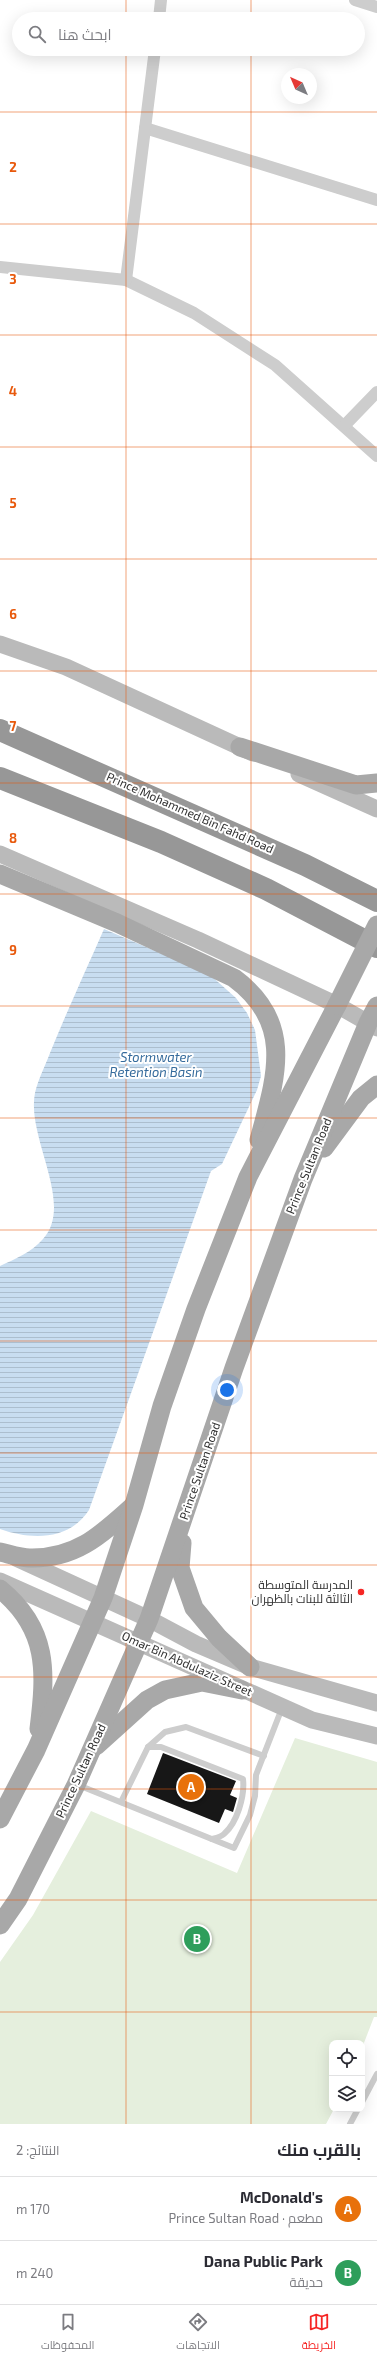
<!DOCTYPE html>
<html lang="ar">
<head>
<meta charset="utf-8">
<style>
  body { margin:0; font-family:"Exo 2",Cairo,sans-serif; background:#f7f7f7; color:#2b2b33; direction:rtl }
  .controls { position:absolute; right:12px; bottom:12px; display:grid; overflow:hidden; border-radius:8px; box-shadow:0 4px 16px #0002 }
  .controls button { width:36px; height:36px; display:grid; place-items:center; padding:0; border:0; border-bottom:1px solid #e1e1e2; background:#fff; color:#2b2b33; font:20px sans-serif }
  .compass { position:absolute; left:281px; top:68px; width:36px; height:36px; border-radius:50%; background:#fff; box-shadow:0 4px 16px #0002; rotate:316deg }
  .you { position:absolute; left:227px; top:1390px; width:14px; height:14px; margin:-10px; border:3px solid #fff; border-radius:50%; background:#1a73e8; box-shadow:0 0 0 6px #1a73e833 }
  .badge { display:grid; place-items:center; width:26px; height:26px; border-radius:50%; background:#f62624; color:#fff; font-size:13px; font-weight:700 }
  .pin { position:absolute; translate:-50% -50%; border:2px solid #fff; box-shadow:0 1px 4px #0006 }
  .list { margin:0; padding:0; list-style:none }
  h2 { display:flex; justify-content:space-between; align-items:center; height:52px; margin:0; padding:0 16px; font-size:17px }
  h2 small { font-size:13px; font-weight:400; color:#7c7c81 }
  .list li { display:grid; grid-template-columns:26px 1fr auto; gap:12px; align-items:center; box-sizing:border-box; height:64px; padding:0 16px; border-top:1px solid #e1e1e2 }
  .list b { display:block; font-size:15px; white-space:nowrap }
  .list p { margin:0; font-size:13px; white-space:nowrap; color:#7c7c81 }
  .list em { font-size:13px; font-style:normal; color:#7c7c81 }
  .icon { flex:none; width:22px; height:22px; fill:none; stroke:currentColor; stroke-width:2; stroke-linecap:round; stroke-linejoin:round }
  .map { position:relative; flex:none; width:377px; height:2124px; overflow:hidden; direction:ltr }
  .search { position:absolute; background:#fff; box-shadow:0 4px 16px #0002; left:12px; right:12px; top:12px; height:44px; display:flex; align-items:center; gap:10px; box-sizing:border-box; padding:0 14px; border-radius:22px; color:#7c7c81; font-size:15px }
  .sheet { height:180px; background:#fff }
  nav { display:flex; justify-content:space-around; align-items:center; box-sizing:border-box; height:56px; border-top:1px solid #e1e1e2; background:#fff; font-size:11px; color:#7c7c81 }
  nav a { display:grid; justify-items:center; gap:2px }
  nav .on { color:#f62624 }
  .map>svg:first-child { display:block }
  .park { fill:#e5efdd }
  .water { fill:url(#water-rules) }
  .building { fill:#171717 }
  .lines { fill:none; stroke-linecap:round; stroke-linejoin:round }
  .lane { stroke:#cdcdcd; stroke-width:6 }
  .street { stroke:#cdcdcd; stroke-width:12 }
  .secondary { stroke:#bababa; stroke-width:17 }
  .primary { stroke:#a8a8a8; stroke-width:19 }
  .highway { stroke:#979797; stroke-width:22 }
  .primary-bridge { stroke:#a8a8a8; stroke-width:19 }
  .grid { fill:none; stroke:#e8590c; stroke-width:1; stroke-opacity:0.55 }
  .poi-dot { fill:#f62624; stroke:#fff; stroke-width:1.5 }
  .labels { text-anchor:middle; stroke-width:4; stroke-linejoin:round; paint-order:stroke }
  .street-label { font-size:12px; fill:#303030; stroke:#fff }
  .poi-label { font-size:12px; fill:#303030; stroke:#fff; text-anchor:end }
  .water-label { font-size:13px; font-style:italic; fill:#356b9c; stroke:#fff }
  .grid-label { font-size:13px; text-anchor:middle; font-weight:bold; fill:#e8590c; stroke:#fff; stroke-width:4; stroke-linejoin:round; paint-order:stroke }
</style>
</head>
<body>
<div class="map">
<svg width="377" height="2124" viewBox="0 0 377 2124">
  <defs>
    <pattern id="water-rules" width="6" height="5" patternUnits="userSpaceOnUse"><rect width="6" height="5" fill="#c8ddf0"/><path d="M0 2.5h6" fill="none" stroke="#acbece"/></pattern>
  </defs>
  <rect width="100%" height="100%" fill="#fff"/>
  <path class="park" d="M295,1738L377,1762V2017H374L362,2048V2043H332V2109H334L326,2124H0V1962L33,1915L91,1811L237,1873Z"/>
  <path class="water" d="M104,929L209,974L236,998L247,1013L255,1030L261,1076L257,1090L222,1164L211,1171L89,1510C69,1541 31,1540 0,1529V1266C15,1259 32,1252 43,1239C75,1204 26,1137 35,1093C38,1080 45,1066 50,1053C67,1011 86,970 104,929Z"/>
  <path class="building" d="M163,1753L236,1781L230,1795L237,1798L233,1812L225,1809L219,1823L147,1794Z"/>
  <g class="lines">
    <g class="lane">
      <path d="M148,1747H161L243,1779C245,1796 237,1823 224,1834C221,1837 216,1838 212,1839"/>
      <path d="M78,1785L234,1848L250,1815L255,1796L256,1775L282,1708"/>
      <path d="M121,1802L148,1747L165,1732L186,1727L264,1756"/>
      <path d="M362,2102L377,2074"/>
      <path d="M350,2124L358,2109"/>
    </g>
    <g class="street">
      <path d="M355,0L377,7"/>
      <path d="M159,19L161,0"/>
      <path d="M145,128L377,200"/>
      <path d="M0,267L126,280L194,313L275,365L377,456"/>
      <path d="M126,280L155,49"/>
      <path d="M345,425L377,392"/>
    </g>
    <g class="secondary">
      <path d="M0,644L66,667L253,753"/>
      <path d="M299,774L377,809"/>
      <path d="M0,854L198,940L337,1005L377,1028"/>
      <path d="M16,1558L149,1619L196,1644L250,1667L377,1703"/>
      <path d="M0,1581L312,1720L377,1736"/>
    </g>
    <g class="primary">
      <path d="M240,747L356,785L377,783"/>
      <path d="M0,874L117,923L234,978C295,1023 276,1077 259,1140"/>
      <path d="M324,1148L361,1098L377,1085"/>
      <path d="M182,1543L180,1568L194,1608L219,1638L250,1667"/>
      <path d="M0,1552C9,1554 21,1558 30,1558C76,1559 101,1535 133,1506"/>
      <path d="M0,1589C49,1629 46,1672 39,1729"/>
      <path d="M96,1746L147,1700L165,1690L202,1682L242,1690"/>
      <path d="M0,1819L36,1750L103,1598L134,1505L162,1406L196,1309L248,1177L337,1005"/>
      <path d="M0,1925L18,1899L76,1785L149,1619L234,1368L303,1179L368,1023L377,1006"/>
    </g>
    <g class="highway">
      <path d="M0,730L305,865L377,901"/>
      <path d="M0,778L161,842L266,889L377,947"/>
    </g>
    <path class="primary-bridge" d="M337,1005L377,925"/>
  </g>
  <path class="grid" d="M126,0V19M251,0V19M126,49V2124M251,49V2124M0,112H377M0,224H377M0,335H377M0,447H377M0,559H377M0,671H377M0,783H377M0,894H377M0,1006H377M0,1118H377M0,1230H377M0,1341H377M0,1453H377M0,1565H377M0,1677H377M0,1789H377M0,1900H377M0,2012H377"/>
  <circle class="poi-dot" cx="361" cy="1592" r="4"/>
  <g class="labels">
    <g class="street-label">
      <text transform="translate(190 813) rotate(24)" y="4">Prince Mohammed Bin Fahd Road</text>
      <text transform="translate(309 1166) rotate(-68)" y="4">Prince Sultan Road</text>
      <text transform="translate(200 1471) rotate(-71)" y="4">Prince Sultan Road</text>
      <text transform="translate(187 1664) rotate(24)" y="4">Omar Bin Abdulaziz Street</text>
      <text transform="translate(81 1771) rotate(-65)" y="4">Prince Sultan Road</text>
    </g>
    <g class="poi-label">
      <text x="353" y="1589">المدرسة المتوسطة<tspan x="353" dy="14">الثالثة للبنات بالظهران</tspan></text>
    </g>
    <g class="water-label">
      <text x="156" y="1062">Stormwater<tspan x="156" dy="15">Retention Basin</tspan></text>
    </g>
  </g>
  <g class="grid-label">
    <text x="13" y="172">2</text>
    <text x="13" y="284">3</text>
    <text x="13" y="396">4</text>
    <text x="13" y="508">5</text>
    <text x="13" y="619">6</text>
    <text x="13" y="731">7</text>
    <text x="13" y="843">8</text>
    <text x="13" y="955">9</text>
  </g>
</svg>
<div class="controls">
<button><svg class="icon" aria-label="locate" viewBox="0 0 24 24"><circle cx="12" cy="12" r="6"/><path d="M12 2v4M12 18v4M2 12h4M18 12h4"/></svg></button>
<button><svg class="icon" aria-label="layers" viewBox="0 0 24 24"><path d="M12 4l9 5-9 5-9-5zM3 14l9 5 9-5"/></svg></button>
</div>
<svg class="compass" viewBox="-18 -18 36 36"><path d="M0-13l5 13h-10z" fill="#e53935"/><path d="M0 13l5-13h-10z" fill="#7c7c81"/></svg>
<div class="you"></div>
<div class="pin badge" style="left:191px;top:1787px;background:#e8710a">A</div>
<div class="pin badge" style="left:197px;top:1939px;background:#2e9e5b">B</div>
<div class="search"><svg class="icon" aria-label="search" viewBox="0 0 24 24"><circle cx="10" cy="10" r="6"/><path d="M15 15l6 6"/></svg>ابحث هنا</div>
</div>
<section class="sheet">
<h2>بالقرب منك<small>النتائج: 2</small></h2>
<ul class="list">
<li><span class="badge" style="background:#e8710a">A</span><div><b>McDonald's</b><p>مطعم · Prince Sultan Road</p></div><em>170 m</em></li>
<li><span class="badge" style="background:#2e9e5b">B</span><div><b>Dana Public Park</b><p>حديقة</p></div><em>240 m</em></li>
</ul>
</section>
<nav>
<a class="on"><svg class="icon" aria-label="map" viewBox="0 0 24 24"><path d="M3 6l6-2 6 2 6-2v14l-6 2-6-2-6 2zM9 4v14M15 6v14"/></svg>الخريطة</a>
<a><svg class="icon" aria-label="directions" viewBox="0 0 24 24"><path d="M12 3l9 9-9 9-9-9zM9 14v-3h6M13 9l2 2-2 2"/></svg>الاتجاهات</a>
<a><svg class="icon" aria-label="saved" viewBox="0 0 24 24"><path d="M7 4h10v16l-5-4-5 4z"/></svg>المحفوظات</a>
</nav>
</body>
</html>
